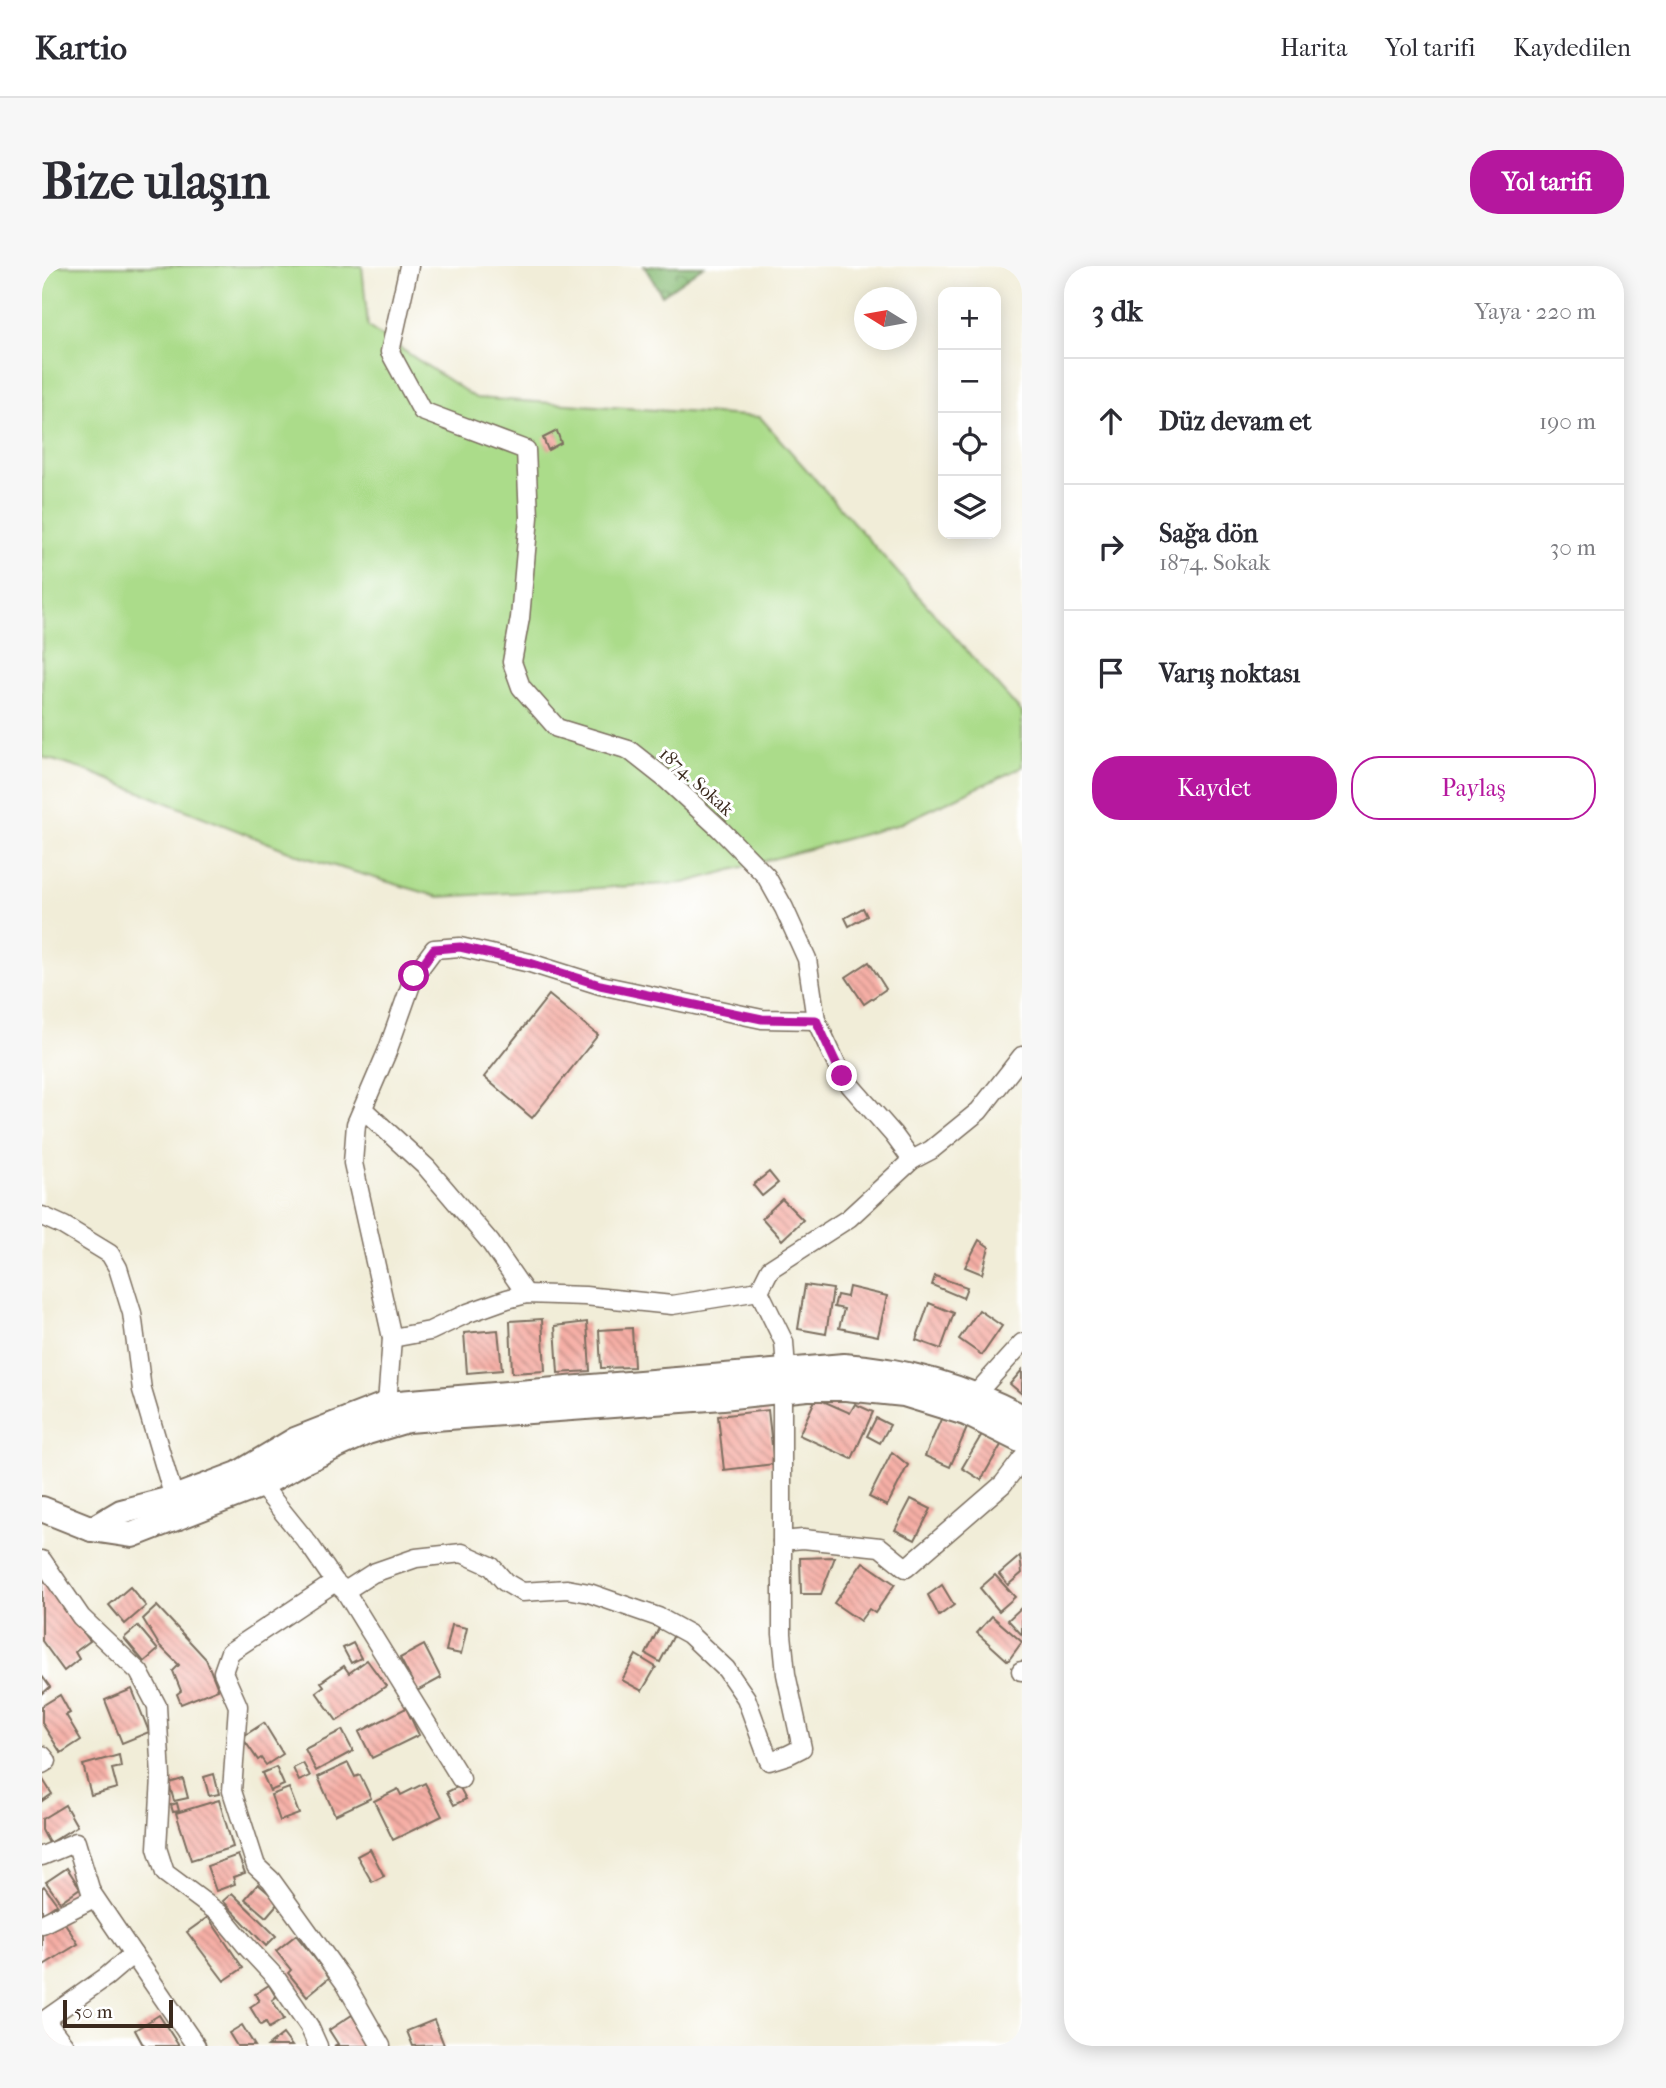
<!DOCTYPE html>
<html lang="tr">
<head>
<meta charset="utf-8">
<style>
  body { margin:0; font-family:"IM FELL French Canon",serif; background:#f7f7f7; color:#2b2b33 }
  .controls { position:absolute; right:21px; top:21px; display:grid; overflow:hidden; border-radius:14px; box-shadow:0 4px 18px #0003 }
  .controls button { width:63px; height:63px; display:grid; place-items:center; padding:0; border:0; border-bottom:2px solid #e1e1e2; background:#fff; color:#2b2b33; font:35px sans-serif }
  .compass { position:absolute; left:812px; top:21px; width:63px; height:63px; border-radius:50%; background:#fff; box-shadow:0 4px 18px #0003; rotate:281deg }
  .scale { position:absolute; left:21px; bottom:18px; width:110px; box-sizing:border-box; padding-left:7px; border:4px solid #3b2a1e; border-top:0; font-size:19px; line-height:24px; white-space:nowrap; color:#3b2a1e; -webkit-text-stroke:5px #fff; paint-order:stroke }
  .stop { position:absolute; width:21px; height:21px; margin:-16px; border:5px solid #b5179e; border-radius:50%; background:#fff }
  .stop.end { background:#b5179e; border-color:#fff; box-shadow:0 2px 7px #0008 }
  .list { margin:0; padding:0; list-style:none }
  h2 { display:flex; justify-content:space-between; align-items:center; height:91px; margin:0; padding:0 28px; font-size:30px }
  h2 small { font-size:23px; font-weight:400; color:#7c7c81 }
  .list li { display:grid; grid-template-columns:46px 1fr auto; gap:21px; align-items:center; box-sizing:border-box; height:126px; padding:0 28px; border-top:2px solid #e1e1e2 }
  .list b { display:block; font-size:26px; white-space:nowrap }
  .list p { margin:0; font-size:23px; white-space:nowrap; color:#7c7c81 }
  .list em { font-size:23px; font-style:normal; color:#7c7c81 }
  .actions { display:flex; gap:14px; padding:21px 28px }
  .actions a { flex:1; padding:16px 0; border:2px solid #b5179e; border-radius:28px; text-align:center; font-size:24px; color:#b5179e }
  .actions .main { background:#b5179e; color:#fff }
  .icon { flex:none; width:38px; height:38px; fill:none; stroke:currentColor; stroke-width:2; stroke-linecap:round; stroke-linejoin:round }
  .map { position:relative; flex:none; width:980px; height:1780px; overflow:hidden; border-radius:28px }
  header { display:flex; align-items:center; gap:42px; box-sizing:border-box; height:98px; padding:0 35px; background:#fff; border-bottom:2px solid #e1e1e2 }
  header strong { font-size:33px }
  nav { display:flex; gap:38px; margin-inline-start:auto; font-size:24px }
  .intro { display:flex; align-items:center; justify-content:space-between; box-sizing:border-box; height:168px; padding:0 42px }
  h1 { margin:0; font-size:49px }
  .button { padding:18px 32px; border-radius:28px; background:#b5179e; color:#fff; font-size:24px; font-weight:700 }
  main { display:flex; gap:42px; padding:0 42px }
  aside { flex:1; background:#fff; border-radius:28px; box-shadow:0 4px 18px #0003 }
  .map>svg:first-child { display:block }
  .grass { fill:#abdc8a; stroke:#738354; stroke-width:2 }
  .forest { fill:url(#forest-crowns); stroke:#62734a; stroke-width:2 }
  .building { fill:url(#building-back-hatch) }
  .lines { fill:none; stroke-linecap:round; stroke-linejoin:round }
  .street-casing { stroke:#7b6e5f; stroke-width:21 }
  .secondary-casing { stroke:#7b6e5f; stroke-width:28 }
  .street { stroke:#fff; stroke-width:18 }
  .secondary { stroke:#fff; stroke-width:24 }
  .route { stroke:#b5179e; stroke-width:9 }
  .labels { text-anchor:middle; stroke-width:6; stroke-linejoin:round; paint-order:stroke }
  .street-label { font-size:19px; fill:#3b2a1e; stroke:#fff }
</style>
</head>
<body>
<header>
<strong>Kartio</strong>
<nav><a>Harita</a><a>Yol tarifi</a><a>Kaydedilen</a></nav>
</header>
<div class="intro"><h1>Bize ulaşın</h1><a class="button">Yol tarifi</a></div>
<main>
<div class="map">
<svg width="980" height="1780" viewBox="0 0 980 1780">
  <defs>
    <pattern id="forest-crowns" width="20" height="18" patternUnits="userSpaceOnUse" patternTransform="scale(1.75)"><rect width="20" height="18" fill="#88bc76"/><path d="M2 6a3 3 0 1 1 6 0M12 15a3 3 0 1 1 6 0" fill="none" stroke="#709960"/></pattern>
    <pattern id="building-back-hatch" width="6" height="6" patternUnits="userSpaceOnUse" patternTransform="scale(1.75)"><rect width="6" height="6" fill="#f6afa6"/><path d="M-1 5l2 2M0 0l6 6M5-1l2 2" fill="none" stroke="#c88f87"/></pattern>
  </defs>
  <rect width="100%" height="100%" fill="#fff"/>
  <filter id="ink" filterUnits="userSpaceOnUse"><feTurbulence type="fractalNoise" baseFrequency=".0143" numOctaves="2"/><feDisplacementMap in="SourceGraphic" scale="14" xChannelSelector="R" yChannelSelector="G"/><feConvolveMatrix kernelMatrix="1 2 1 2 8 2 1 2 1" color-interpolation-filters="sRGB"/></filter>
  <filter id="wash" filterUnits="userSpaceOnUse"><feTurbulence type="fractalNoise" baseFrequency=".00686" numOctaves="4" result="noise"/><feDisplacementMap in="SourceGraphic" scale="28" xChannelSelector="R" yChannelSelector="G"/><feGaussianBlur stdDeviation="1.57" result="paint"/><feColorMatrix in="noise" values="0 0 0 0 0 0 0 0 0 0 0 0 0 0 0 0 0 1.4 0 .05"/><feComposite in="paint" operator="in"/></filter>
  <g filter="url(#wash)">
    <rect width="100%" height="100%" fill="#f1edd8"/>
    <path class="grass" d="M0,0H320L326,61L434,132L718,151L980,447V501L855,559L642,617L397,631L262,591L43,504L0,491Z"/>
    <path class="forest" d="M602,0H662L620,29Z"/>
    <g id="blocks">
      <g class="building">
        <path d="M515,165L519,177L506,184L501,172Z"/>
        <path d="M821,642L825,650L807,660L803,652Z"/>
        <path d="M827,696L844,723L822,738L804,711Z"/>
        <path d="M507,729L556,769L490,852L442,811Z"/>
        <path d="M727,906L736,917L720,930L711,919Z"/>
        <path d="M740,933L761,954L740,974L720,952Z"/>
        <path d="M937,974L947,981L940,1008L923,1001Z"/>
        <path d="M893,1010L925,1021L921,1032L890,1019Z"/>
        <path d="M763,1019L791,1023L784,1068L756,1063Z"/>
        <path d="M807,1021L845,1030L836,1070L797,1062L802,1043L792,1041L795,1029L805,1031Z"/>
        <path d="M887,1037L912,1047L899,1083L874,1074Z"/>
        <path d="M937,1044L960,1060L940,1089L917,1073Z"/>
        <path d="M500,1053L503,1105L470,1107L468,1055Z"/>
        <path d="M545,1056L548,1105L516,1107L513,1060Z"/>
        <path d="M590,1062L592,1101L559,1102L557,1064Z"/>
        <path d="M456,1064L460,1104L425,1107L422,1067Z"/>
        <path d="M980,1104V1128L968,1118Z"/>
        <path d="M774,1132L808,1147L813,1138L831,1146L810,1193L757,1169Z"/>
        <path d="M726,1144L732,1198L682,1204L676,1150Z"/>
        <path d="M900,1151L925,1162L908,1201L883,1190Z"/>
        <path d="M834,1152L848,1159L838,1177L825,1170Z"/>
        <path d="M940,1168L959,1179L939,1214L920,1202Z"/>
        <path d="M850,1186L866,1199L845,1240L827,1231Z"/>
        <path d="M869,1233L889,1243L873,1274L853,1264Z"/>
        <path d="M978,1290L980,1307L966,1319L957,1308Z"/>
        <path d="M793,1291L779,1328H759L758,1292Z"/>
        <path d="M821,1296L853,1318L833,1347L827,1343L818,1355L792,1337Z"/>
        <path d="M953,1309L973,1331L957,1345L938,1322Z"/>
        <path d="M0,1312L48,1375L33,1386L37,1393L22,1405L0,1375Z"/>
        <path d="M900,1319L912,1339L897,1350L886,1329Z"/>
        <path d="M88,1321L104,1340L83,1358L67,1339Z"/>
        <path d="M115,1340L164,1393L176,1423L139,1438L135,1428L139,1425L131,1405L137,1399L117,1379L101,1353Z"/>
        <path d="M980,1341V1369L966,1354Z"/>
        <path d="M950,1350L980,1376L966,1395L935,1367Z"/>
        <path d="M410,1359L425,1362L419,1388L404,1385Z"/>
        <path d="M96,1360L116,1384L102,1396L82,1372Z"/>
        <path d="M617,1362L632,1369L618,1396L604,1388Z"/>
        <path d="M311,1377L319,1392L309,1397L301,1382Z"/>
        <path d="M382,1379L399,1412L375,1425L358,1392Z"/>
        <path d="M594,1389L614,1401L600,1425L580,1414Z"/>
        <path d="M325,1394L344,1420L295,1455L274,1426L282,1420L279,1416L302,1400L307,1407Z"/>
        <path d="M0,1410L8,1421L0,1428Z"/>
        <path d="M90,1423L107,1466L80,1477L63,1434Z"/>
        <path d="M18,1429L28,1447L24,1449L39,1474L19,1487L0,1457V1440Z"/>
        <path d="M364,1442L377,1469L330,1492L317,1466Z"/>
        <path d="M222,1457L241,1488L224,1499L219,1492L216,1494L200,1471Z"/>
        <path d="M300,1464L311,1485L274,1505L263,1483Z"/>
        <path d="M77,1489L79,1501L70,1503L75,1522L49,1529L41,1499Z"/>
        <path d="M261,1497L268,1510L257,1515L251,1502Z"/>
        <path d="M306,1497L313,1511L318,1509L329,1532L293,1549L276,1511Z"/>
        <path d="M234,1501L242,1519L228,1525L220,1507Z"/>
        <path d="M172,1508L177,1528L167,1530L162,1511Z"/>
        <path d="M0,1512L10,1528L0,1535Z"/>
        <path d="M141,1513L146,1532L132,1535L127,1517Z"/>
        <path d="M383,1517L400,1550L351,1574L332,1535L356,1523L359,1529Z"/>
        <path d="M417,1520L424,1533L412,1539L405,1526Z"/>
        <path d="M247,1522L257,1548L238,1555L229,1529Z"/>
        <path d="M177,1534L191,1581L149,1594L134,1547Z"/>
        <path d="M135,1537L137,1545L131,1546L129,1539Z"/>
        <path d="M23,1539L35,1560L7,1577L0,1564V1553Z"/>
        <path d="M328,1583L342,1610L330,1616L315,1590Z"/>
        <path d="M196,1589L203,1607L191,1611L193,1618L174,1625L165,1600Z"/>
        <path d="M25,1602L38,1622L18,1636L4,1616Z"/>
        <path d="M216,1618L237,1636L224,1651L203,1633Z"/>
        <path d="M2,1620L15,1638L0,1649V1622Z"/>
        <path d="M190,1627L234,1670L224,1680L181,1635Z"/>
        <path d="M166,1651L201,1702L182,1715L145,1666Z"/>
        <path d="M21,1654L36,1678L0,1700V1666Z"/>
        <path d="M254,1669L288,1711L265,1730L246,1707L249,1704L234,1685Z"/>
        <path d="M227,1719L234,1731L230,1734L242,1753L227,1762L224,1756L219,1759L208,1741L217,1735L213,1728Z"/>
        <path d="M117,1749L137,1780H104L100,1777L93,1764Z"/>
        <path d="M310,1749L329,1780H292L296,1778L287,1764Z"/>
        <path d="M392,1754L402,1779L371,1780L365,1765Z"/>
        <path d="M200,1759L213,1780H195L187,1767Z"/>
        <path d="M10,1766L18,1780H0V1773Z"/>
        <path d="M241,1768L250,1780H226Z"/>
      </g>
    </g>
  </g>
  <g filter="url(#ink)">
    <use href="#blocks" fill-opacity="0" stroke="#7b6e5f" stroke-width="2"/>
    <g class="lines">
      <g class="street-casing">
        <g id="street">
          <path d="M367,0L348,86L380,145L484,184L487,251L478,352L470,396L479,421L515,462L587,484L625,514L677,562L724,610L742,642L765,693L774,754L800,810L851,868L870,894"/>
          <path d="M321,843L385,902L448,976L484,1028"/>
          <path d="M0,950L22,960L68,988L76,1002L90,1047L100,1124L132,1232"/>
          <path d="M350,1072L388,1065L426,1047L465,1033L484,1028L543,1030L630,1039L717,1025"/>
          <path d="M744,1103L742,1076L717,1025L728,1003L807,952L870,894L889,884L937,845L980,790"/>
          <path d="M932,1130L980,1077"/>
          <path d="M345,1138L350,1072L311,897L314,858L345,786L372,710L392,683L418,681L488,697L558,719L720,753L774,754"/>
          <path d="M219,1219L269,1281L293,1316L303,1325L419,1513"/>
          <path d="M740,1275L761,1273L838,1281L864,1302L961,1218L980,1193"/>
          <path d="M0,1294L39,1351L97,1406L115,1440L119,1511L115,1582L123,1607L178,1648L206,1682L234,1712L267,1760L276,1780"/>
          <path d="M293,1316L188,1386L181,1406L196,1440L190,1525L214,1600L229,1614L303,1717L339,1780"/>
          <path d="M303,1325L331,1307L374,1292L420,1287L449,1300L463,1316L480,1326L525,1323L547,1327L616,1351L647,1368L684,1403L704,1432L727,1495L746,1489L760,1482L744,1408L740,1368V1125"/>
          <path d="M979,1405H980"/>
          <path d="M0,1489L5,1495L0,1498"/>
          <path d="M0,1590L34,1576L49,1626L91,1688L64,1711L0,1756"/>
          <path d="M0,1658L52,1632"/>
          <path d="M91,1688L154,1780"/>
          <path d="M0,1758L9,1762L23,1780"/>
        </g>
      </g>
      <g class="secondary-casing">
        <g id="secondary">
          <path d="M0,1243L50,1263L90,1269L219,1219L260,1196L325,1166L365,1154L681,1131L765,1122H804L862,1128L924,1147L980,1175"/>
          <path d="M50,1263L79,1246L132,1232L196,1208L253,1174L345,1138L802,1100C864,1104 925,1122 980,1151"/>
        </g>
      </g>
      <use href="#street" class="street"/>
      <use href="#secondary" class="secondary"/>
    </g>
  </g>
  <g class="lines" filter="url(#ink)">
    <path class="route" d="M372,710L392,683L418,681L488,697L558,719L720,753L774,754L800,810"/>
  </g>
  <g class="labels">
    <g class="street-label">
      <text transform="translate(655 515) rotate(42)" y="7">1874. Sokak</text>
    </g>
  </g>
</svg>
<div class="controls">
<button>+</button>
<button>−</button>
<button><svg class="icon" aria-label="locate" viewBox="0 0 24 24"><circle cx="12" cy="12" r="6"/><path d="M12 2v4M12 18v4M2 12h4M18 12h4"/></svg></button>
<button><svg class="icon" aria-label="layers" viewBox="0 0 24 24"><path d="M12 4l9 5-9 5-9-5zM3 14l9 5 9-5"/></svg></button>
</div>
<svg class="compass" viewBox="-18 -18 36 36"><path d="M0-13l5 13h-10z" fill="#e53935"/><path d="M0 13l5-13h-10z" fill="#7c7c81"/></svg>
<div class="scale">50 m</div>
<div class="stop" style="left:372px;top:710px"></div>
<div class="stop end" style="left:800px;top:810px"></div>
</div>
<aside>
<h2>3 dk<small>Yaya · 220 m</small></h2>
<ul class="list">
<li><svg class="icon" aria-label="ahead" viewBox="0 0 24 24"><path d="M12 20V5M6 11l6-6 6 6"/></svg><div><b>Düz devam et</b></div><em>190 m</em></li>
<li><svg class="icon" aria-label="right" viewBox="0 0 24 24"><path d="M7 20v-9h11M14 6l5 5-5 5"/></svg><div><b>Sağa dön</b><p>1874. Sokak</p></div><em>30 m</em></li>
<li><svg class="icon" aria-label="arrive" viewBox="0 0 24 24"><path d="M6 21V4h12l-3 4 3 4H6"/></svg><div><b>Varış noktası</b></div></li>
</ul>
<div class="actions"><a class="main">Kaydet</a><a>Paylaş</a></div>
</aside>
</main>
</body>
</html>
